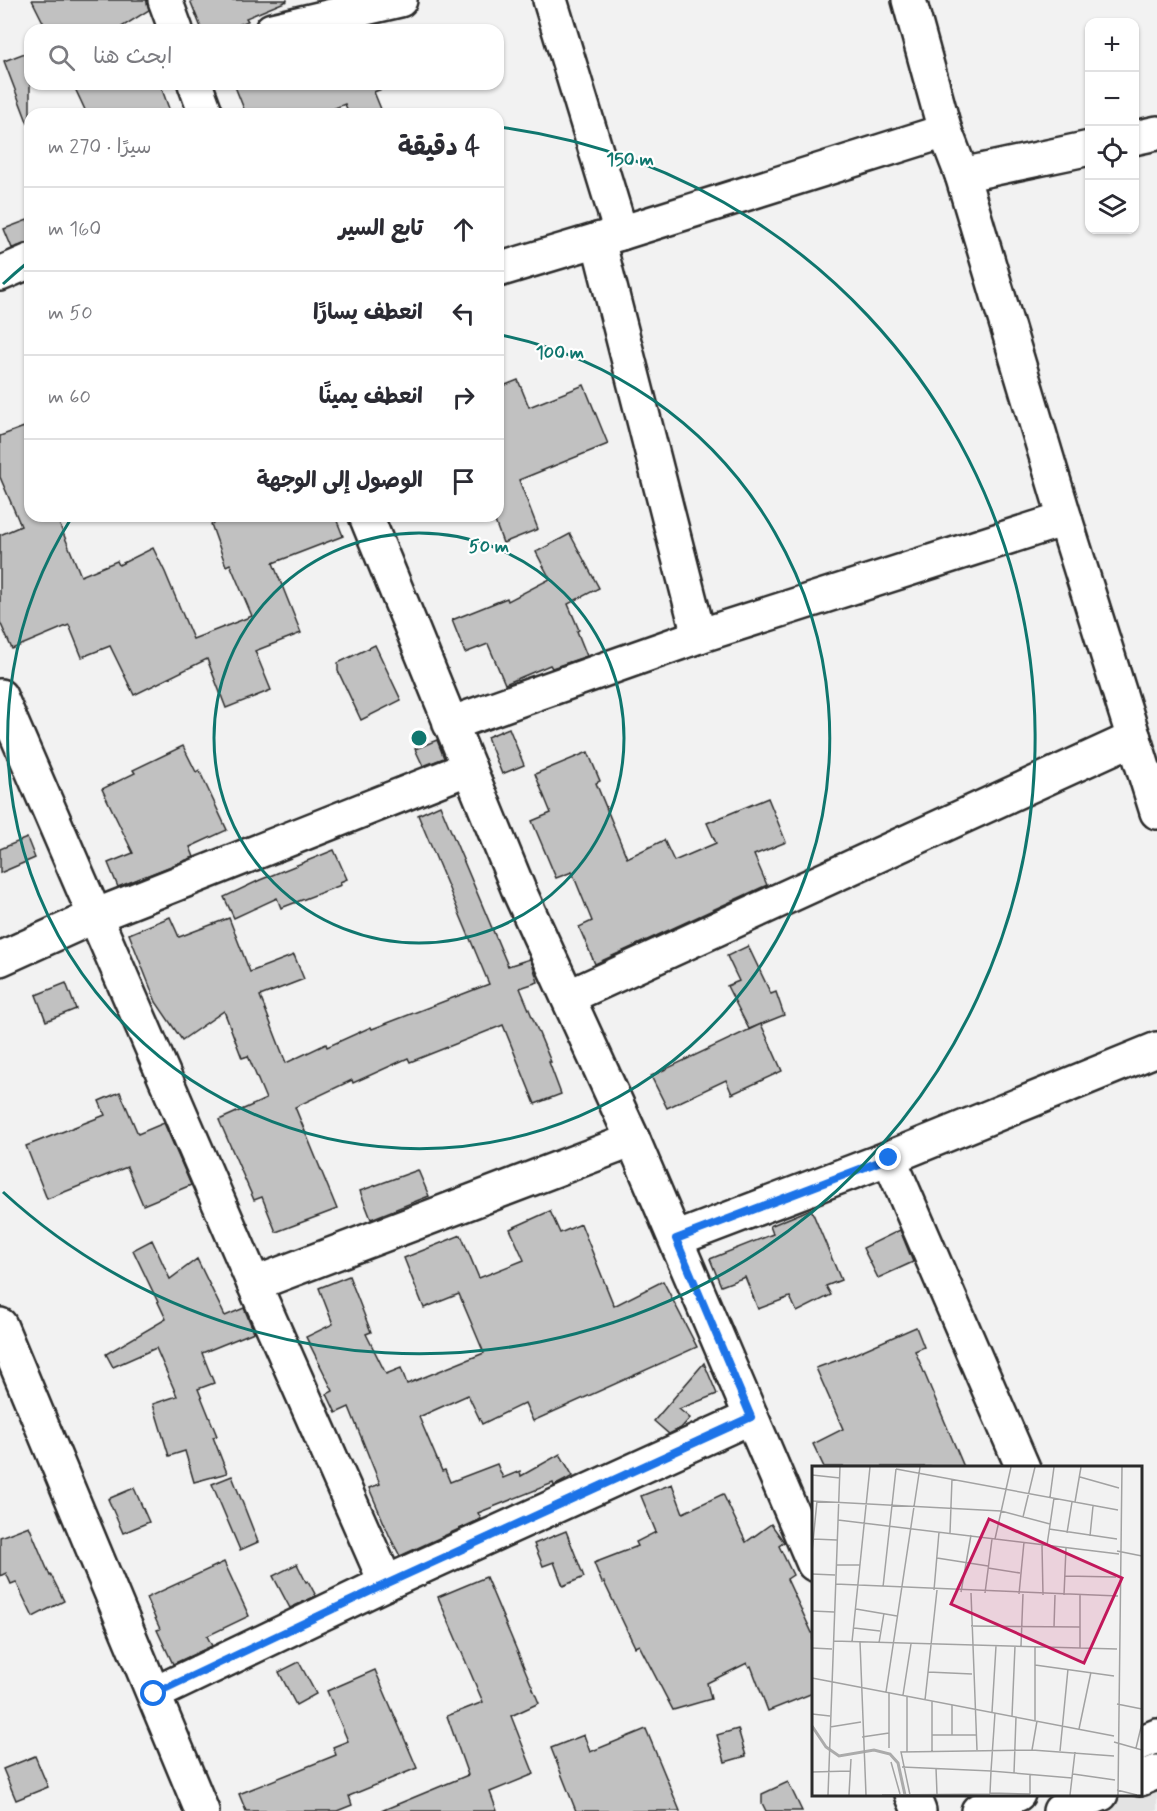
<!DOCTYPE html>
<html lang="ar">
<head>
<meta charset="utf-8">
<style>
  body { margin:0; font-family:Mynerve,"Playpen Sans Arabic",sans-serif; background:#f2f2f3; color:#2b2b33; direction:rtl }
  .controls { position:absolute; right:18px; top:18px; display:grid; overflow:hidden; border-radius:12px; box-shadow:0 2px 4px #0004 }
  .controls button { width:54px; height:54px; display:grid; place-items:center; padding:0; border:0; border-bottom:2px solid #e1e1e2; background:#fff; color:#2b2b33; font:30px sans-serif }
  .stop { position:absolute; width:18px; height:18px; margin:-14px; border:4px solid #1a73e8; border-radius:50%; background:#fff }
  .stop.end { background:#1a73e8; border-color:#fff; box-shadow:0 2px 6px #0008 }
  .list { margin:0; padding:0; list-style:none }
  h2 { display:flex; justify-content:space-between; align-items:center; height:78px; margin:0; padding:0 24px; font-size:26px }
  h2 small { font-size:20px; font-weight:400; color:#7c7c81 }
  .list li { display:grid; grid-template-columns:39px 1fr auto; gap:18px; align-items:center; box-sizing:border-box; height:84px; padding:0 24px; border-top:2px solid #e1e1e2 }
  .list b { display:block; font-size:22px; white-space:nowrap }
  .list em { font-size:20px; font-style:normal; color:#7c7c81 }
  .icon { flex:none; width:33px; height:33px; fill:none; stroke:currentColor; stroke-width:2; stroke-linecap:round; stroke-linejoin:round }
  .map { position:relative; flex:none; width:1157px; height:1811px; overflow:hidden; direction:ltr }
  .search { position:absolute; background:#fff; box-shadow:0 2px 4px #0004; left:24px; top:24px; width:480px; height:66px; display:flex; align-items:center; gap:15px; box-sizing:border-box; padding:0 21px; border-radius:18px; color:#7c7c81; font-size:22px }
  .panel { position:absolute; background:#fff; box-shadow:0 2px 4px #0004; left:24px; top:108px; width:480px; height:414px; border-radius:18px; direction:rtl }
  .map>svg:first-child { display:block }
  .built { fill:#e3e3e3 }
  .building { fill:#c1c1c1; stroke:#2b2b2b; stroke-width:1.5 }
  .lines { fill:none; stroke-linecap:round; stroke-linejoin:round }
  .minor-casing { stroke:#2b2b2b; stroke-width:38 }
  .major-casing { stroke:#2b2b2b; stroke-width:38 }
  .minor { stroke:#fff; stroke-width:33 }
  .major { stroke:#fff; stroke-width:33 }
  .route { stroke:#1a73e8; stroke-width:8 }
  .ring { fill:none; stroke:#0f766e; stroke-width:3 }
  .inset-river { fill:none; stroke:#ababab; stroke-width:3 }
  .inset-road { fill:none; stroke:#a2a2a2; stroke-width:1.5 }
  .view { fill:#c2185b; fill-opacity:0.15; stroke:#c2185b; stroke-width:3 }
  .inset-edge { fill:none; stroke:#2b2b2b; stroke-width:3 }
  .centre { fill:#0f766e; stroke:#fff; stroke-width:3 }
  .ring-label { font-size:18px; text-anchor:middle; font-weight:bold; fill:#0f766e; stroke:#fff; stroke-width:4.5; stroke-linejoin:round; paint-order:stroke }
</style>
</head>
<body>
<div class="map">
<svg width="1157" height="1811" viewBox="0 0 1157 1811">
  <rect width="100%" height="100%" fill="#f2f2f2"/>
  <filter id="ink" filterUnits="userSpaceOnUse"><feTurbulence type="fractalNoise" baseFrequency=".0167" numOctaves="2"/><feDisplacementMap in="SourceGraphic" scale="12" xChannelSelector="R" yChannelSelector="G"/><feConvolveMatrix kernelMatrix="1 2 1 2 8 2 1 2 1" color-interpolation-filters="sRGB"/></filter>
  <g filter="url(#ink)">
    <path class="built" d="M1157,1764V1811H1048L1086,1795L1140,1794Z"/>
    <g class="building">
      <path d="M32,0H147L149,10L117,30H47Z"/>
      <path d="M190,0H287V1L246,18L248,21L225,30H202Z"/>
      <path d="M30,51V124H28L4,61Z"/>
      <path d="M73,84H160L171,114H87Z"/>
      <path d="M234,84H392V85L374,92L383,114H349L345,104L320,114H246Z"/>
      <path d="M30,219V243L12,248L4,229Z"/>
      <path d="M518,380L529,407L584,385L608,444L519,480L538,529L503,543L493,516H498V388Z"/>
      <path d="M24,427L30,444V516H56L81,576L117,561L119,565L153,548L165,572L193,639L252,616L230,564L226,566L211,524L232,516H335L343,536L273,563L301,633L255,651L271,690L226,708L207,659L134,695L110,646L82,657L69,625L12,649L0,622V535L21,526L0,477V436Z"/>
      <path d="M570,534L599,588L568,604L579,630L577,631L587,656L552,668L550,665L505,684L488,644L465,653L452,620L507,598L508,601L550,579L536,552Z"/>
      <path d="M375,645L401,700L361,720L338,671V663Z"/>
      <path d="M509,728L524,765L502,774L487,737Z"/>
      <path d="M437,740L444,758L423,766L415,749Z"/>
      <path d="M183,746L196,772L199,770L227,830L190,847L194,857L118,887L108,863L133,853L102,789L135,773L133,770Z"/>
      <path d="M588,752L600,781L596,783L627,858L664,840L674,861L716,843L707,823L768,798L786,842L754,855L767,885L595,964L579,927L592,921L572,872L556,878L532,821L551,813L535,774Z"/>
      <path d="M440,805L508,966L530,959L533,966L538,982L520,988L551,1062H549L561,1094L535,1104L503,1025L410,1062L408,1058L353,1083L352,1080L295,1107L337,1209L276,1232L262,1197L254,1200L219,1120L266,1099L248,1056L242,1058L224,1011L182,1040L156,1002L129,934L170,917L179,937L229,918L250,972L294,955L304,979L260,996L286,1063L326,1044L327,1047L371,1027L372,1029L489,984L418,815Z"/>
      <path d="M27,838L35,858L0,873V849Z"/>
      <path d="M334,850L347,879L340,882L341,885L281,908L277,898L234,918L224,897L260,880Z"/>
      <path d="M748,946L771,994L776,992L784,1015L749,1029L727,986L739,981L727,956Z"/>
      <path d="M66,983L76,1009L46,1021L36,995Z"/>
      <path d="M761,1024L782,1071L732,1094L726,1080L667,1108L651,1076Z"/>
      <path d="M120,1092L138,1134L164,1123L191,1185L143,1205L127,1167L47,1199L26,1146L105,1115L99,1101Z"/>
      <path d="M418,1170L429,1196L371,1219L360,1191Z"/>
      <path d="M811,1209L841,1280L826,1286L831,1295L797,1312L790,1297L758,1309L745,1277L721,1286L710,1259L773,1234L770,1226Z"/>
      <path d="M550,1211L560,1233L581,1224L614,1306L663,1281L697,1347L533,1421L525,1403L482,1424L468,1395L419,1417L442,1471L445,1470L450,1482L497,1464L503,1478L520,1471L521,1476L560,1454L573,1476L554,1486L553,1483L478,1513L481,1519L400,1556L390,1537L369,1488L380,1484L349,1407L336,1413L327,1394L333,1391L306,1337L333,1324L319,1288L349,1276L371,1332L366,1334L386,1374L401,1368L407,1384L484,1353L459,1294L424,1308L404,1258L461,1235L479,1278L524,1260L510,1229Z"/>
      <path d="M900,1230L913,1262L878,1278L863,1248Z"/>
      <path d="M152,1240L170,1279L197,1259L225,1316L244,1308L254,1332L202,1353L214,1383L198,1389L217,1436L213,1437L227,1473L194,1482L185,1451L169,1456L153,1404L177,1396L156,1348L113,1367L106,1354L166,1319L133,1250Z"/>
      <path d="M916,1327L924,1347L915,1351L964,1467H824L813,1444L843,1429L816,1368L852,1355Z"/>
      <path d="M704,1363L717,1394L679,1409L690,1418L681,1428L669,1434L654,1421Z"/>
      <path d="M232,1476L258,1542L240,1550L212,1484Z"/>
      <path d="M672,1484L683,1513L723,1494L746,1542L771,1524L784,1542L779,1546L793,1575L787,1579L813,1635V1693L768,1711L751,1666L749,1667L747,1663L707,1683L711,1699L673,1710L639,1645L635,1647L604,1582L602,1583L594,1563L638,1546L636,1542L656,1532L641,1496Z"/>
      <path d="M134,1488L149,1522L123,1533L108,1499Z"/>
      <path d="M29,1526L50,1576L51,1575L64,1601L33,1617L16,1582L11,1584L6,1573L0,1576V1537Z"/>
      <path d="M566,1531L584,1577L563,1586L554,1562L543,1566L534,1544Z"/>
      <path d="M224,1562L249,1616L207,1636L212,1646L173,1664L157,1630L160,1629L146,1598Z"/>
      <path d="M297,1564L306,1582L308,1581L316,1596L290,1608L273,1576Z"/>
      <path d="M486,1577L539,1703L511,1716L534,1774L490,1792L497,1811H381L468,1775L447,1716L483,1702L438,1597Z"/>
      <path d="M299,1662L316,1694L296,1705L279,1672Z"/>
      <path d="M375,1670L417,1768L349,1796L352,1805L337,1811H246L239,1794L336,1755L333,1747L348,1741L327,1691Z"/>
      <path d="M646,1729L680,1811H576L551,1748L584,1735L590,1752Z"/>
      <path d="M738,1729L746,1756L725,1762L717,1735Z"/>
      <path d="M35,1756L48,1787L16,1800L3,1769Z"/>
      <path d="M788,1782L802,1811H766L762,1803V1794Z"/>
    </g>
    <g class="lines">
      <g class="minor-casing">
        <g id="minor">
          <path d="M165,0L176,30"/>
          <path d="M550,0L621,233"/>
          <path d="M909,0L945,131L962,175L1065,519L1157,812"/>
          <path d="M272,30L400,0"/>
          <path d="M195,84L206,114"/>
          <path d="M1134,138L1157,133"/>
          <path d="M962,175L1090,148"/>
          <path d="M598,240L699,636"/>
          <path d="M498,270L621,233L945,131"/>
          <path d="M0,274L30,261"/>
          <path d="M366,516L520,893L633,1140L814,1564"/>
          <path d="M0,696L254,1284L386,1583"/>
          <path d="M450,724L699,636L1065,519"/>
          <path d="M0,959L95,916L469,768"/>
          <path d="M568,997L1134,738"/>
          <path d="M889,1158L1023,1468"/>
          <path d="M676,1239L889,1158L1157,1049"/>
          <path d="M254,1284L633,1140"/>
          <path d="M0,1325L202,1811"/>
          <path d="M154,1694L386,1583L751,1417"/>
          <path d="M912,1794L919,1811"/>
        </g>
      </g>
      <g class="major-casing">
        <g id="major">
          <path d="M1140,1743L1157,1736"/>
          <path d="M1140,1779L1157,1772"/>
          <path d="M978,1811L1018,1794"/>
          <path d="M1060,1811L1101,1794"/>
        </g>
      </g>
      <use href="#minor" class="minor"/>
      <use href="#major" class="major"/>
    </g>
  </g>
  <g class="lines" filter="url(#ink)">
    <path class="route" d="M154,1694L386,1584L751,1417L676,1239L889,1158"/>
  </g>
  <g class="ring">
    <circle cx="419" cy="738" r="205"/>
    <path d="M501 335A411 411 0 1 1 72 517"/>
    <path d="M3 284A616 616 0 0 1 27 263M499 127A616 616 0 1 1 3 1192"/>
  </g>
  <g transform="translate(812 1466)">
    <rect width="330" height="330" fill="#f2f2f2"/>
    <path class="inset-river" d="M0,260L14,281L27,290L62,284L78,288L86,297L93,329"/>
    <path class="inset-road" d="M84,3L306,44M0,9L28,12M268,11L307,22M238,31L242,1M0,35L189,45L238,58M263,36L269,1M211,51L223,1M26,54L307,88M237,63L305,73M138,67L140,13M255,67L260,36M278,70L281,40M1,73L25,74M183,73L199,1M230,79L231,129M235,79L242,32M305,85L330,90M0,86L5,35M125,92L176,100M24,99H48M176,102L208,107M0,108L23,109M253,110L304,111M23,118L306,130M71,121L84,3M122,124L127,66M149,126L159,69M159,127L165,284M173,127L180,73M207,128L212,76M252,129L254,82M268,129V182M44,143L85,150M0,145L22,146M159,160L268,161M242,161L243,129M42,162L68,165M21,175L305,183M40,176L58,1M48,176L54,329M67,177L72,147M209,180L211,128M223,181V255M0,182L20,183M223,199L302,210M116,206L160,208M0,212L302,270M74,226L108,1M77,227V282M91,229L99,178M113,234L125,124M305,238L330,243M140,239V269M180,246L184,180M0,248L18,250M200,250L203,180M18,261L49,256M267,263L279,206M120,269H164M50,271L77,267M302,276L330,284M324,282L330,257M220,284L225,255M248,285L256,203M95,286V230M120,286V235M79,296L88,328M90,301L179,305L183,247M124,302L125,328M0,306L38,305M202,307L204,251M261,308L303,314M218,309V328M305,324L325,329M218,328L178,327L179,305L260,312M16,329L28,1M37,329L39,293M70,329L178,328M98,329L89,286L220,284L302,290M258,329L263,286M306,329L310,1"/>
    <path class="view" d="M177,53L310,112L272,197L139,138Z"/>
    <rect width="330" height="330" class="inset-edge"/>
  </g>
  <circle cx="419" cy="738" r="9" class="centre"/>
  <g class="ring-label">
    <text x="630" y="165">150 m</text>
    <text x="560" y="358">100 m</text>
    <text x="489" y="552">50 m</text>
  </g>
</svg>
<div class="controls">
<button>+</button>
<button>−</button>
<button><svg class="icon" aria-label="locate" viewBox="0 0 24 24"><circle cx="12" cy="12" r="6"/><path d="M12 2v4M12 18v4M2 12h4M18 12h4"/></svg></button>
<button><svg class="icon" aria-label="layers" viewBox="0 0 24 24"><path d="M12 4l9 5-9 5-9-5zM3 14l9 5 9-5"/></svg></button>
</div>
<div class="stop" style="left:154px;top:1694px"></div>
<div class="stop end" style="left:889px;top:1158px"></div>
<div class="search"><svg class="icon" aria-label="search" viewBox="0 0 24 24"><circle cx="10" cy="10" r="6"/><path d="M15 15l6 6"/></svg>ابحث هنا</div>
<section class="panel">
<h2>4 دقيقة<small>سيرًا · 270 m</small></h2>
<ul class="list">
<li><svg class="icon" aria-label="ahead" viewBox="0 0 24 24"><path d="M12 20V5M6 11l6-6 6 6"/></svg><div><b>تابع السير</b></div><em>160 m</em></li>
<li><svg class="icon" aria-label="left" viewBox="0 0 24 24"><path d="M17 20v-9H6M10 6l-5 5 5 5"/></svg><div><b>انعطف يسارًا</b></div><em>50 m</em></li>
<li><svg class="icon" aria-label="right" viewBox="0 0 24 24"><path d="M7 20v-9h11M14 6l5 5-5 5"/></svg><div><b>انعطف يمينًا</b></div><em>60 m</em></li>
<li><svg class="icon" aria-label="arrive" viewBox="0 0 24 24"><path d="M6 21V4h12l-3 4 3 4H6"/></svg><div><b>الوصول إلى الوجهة</b></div></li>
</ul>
</section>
</div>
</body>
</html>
